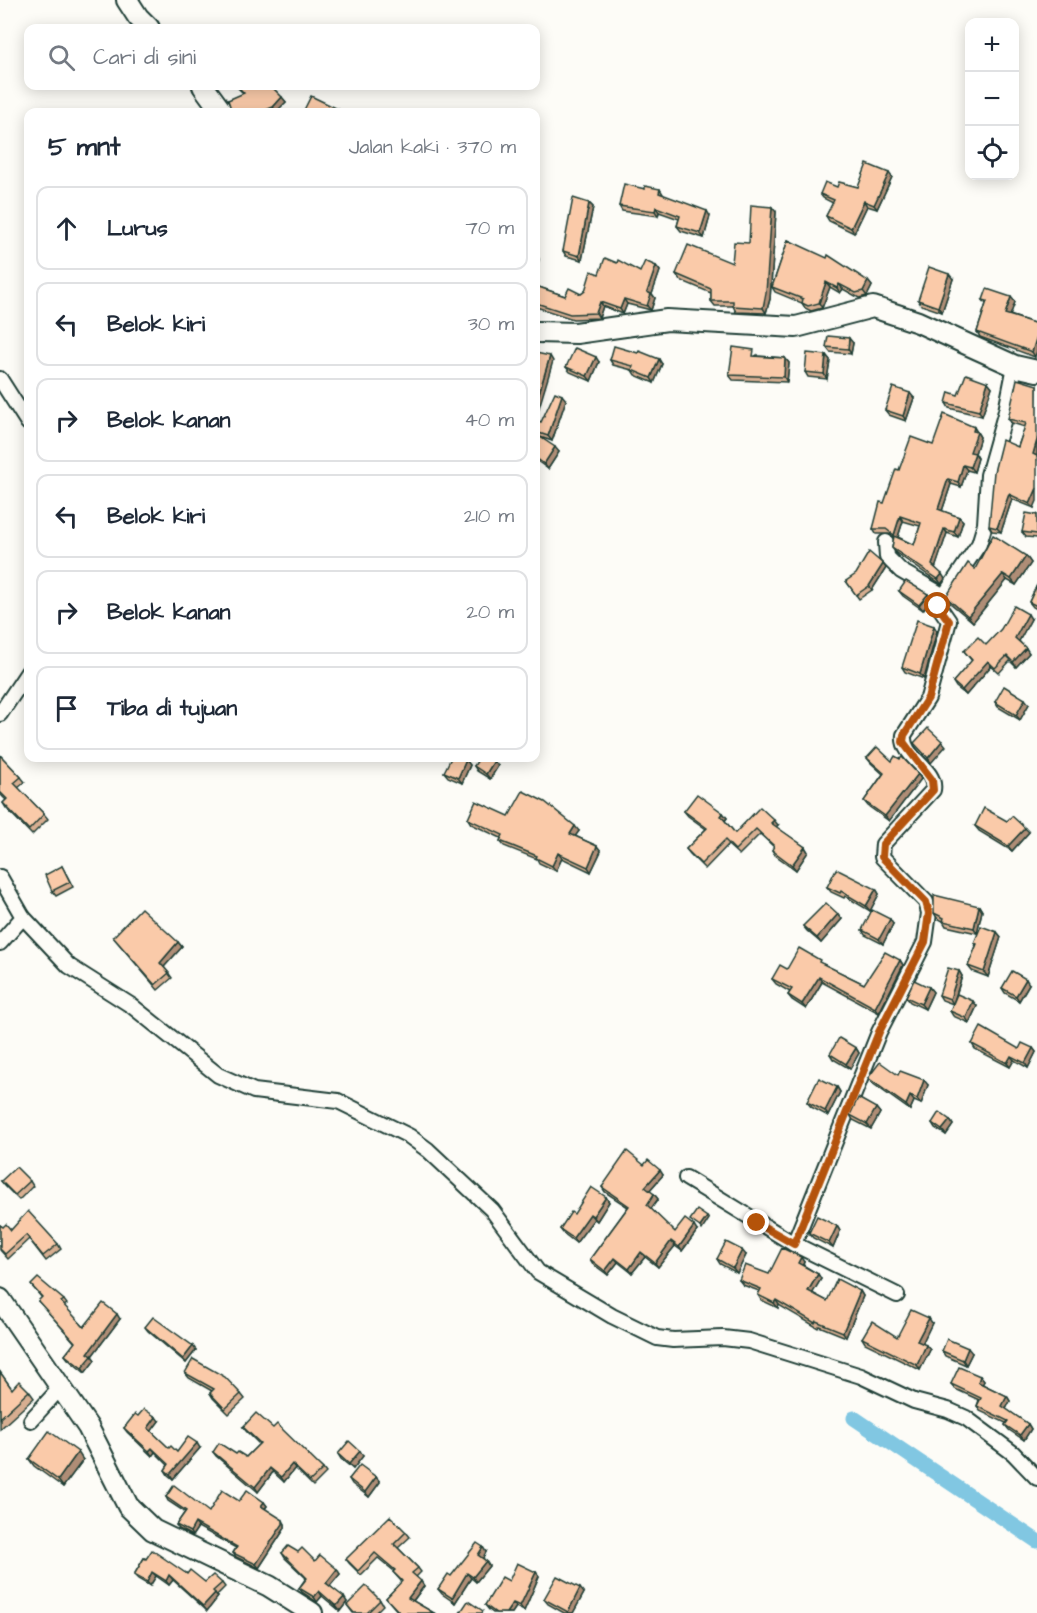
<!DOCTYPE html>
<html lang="id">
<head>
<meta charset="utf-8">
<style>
  body { margin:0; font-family:"Architects Daughter",sans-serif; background:#f2f2f3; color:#1f2937 }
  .controls { position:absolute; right:18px; top:18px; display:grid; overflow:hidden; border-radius:12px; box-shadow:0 3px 15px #0003 }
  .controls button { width:54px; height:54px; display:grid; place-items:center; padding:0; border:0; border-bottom:2px solid #e0e1e3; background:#fff; color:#1f2937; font:30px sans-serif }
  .stop { position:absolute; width:18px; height:18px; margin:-14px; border:4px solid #b45309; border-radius:50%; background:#fff }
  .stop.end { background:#b45309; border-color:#fff; box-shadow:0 2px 6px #0008 }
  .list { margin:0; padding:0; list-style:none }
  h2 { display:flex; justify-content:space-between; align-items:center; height:78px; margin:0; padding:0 24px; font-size:26px }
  h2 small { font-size:20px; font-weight:400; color:#747a83 }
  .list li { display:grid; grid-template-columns:39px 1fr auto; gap:18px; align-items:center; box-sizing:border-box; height:84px; margin:0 12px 12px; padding:0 12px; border:2px solid #e0e1e3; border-radius:12px }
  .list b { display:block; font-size:22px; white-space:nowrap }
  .list em { font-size:20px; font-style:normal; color:#747a83 }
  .icon { flex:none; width:33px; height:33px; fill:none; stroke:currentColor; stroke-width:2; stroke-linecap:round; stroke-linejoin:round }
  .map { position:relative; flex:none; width:1037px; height:1613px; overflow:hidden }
  .search { position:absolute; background:#fff; box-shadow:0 3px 15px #0003; left:24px; top:24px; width:516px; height:66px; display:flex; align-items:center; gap:15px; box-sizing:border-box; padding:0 21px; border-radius:12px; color:#747a83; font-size:22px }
  .panel { position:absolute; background:#fff; box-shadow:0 3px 15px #0003; left:24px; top:108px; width:516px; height:654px; border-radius:12px }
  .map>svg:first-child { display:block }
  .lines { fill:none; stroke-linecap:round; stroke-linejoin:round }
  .canal { stroke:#81c7e2; stroke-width:15 }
  .street-casing { stroke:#1f3d34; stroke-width:18 }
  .secondary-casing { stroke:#1f3d34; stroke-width:24 }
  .street { stroke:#fdfcf7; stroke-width:14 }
  .secondary { stroke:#fdfcf7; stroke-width:20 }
  .wall { fill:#d7ae91; stroke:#1f3d34; stroke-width:1.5; fill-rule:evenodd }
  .shaded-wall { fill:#af8d76; stroke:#1f3d34; stroke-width:1.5 }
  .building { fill:#facaa9; stroke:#1f3d34; stroke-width:1.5 }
  .route { stroke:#b45309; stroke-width:8 }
</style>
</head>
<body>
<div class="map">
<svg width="1037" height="1613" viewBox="0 0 1037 1613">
  <rect width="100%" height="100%" fill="#fdfcf7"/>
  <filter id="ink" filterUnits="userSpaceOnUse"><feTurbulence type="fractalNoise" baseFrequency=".0167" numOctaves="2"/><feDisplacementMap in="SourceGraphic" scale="12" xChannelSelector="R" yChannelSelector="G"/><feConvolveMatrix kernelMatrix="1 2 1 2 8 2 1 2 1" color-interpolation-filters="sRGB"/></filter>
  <g filter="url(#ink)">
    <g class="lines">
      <path class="canal" d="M854,1418L1037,1541"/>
      <g class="street-casing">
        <g id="street">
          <path d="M0,379L28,423"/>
          <path d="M886,542L887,557L901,571L944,596"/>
          <path d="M0,714L28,672"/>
          <path d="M0,877L23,917L0,943"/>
          <path d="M23,917L69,966L132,1006L218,1075L254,1091L338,1101L409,1136L428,1150L492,1210L538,1272L612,1316L657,1338L673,1340L723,1338L749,1341L861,1376L914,1401L948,1410L966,1418L1013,1453L1037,1478"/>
          <path d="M686,1178L794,1244L879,1032L925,942L929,913L926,902L882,857L883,844L933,790C937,768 901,758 904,735L928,698L949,621L938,605L979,544L985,524L988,475L1006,411L1015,366"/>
          <path d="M794,1244L897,1295"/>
          <path d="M31,1420L61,1387"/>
        </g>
      </g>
      <g class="secondary-casing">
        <g id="secondary">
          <path d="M127,0L138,17L149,28"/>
          <path d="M203,86L222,112"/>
          <path d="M536,332L576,333L667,320L796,327L873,307L918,322L1015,366L1037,371"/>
          <path d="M0,1299L88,1427L128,1506L153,1530L269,1586L312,1613"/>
        </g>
      </g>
      <use href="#street" class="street"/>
      <use href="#secondary" class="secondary"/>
    </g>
    <g class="wall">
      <path d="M236,86H271L286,102L275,112H228L243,93Z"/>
      <path d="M892,177L877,209L867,206L854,233L829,221L826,216L833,203L823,198L820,194L837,187H858Z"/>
      <path d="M645,189H660L663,194V195L710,216L704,238L681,231L677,226L679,219L659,212L658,216L622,211L619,206Z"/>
      <path d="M589,203L593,207L582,260L566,256L563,251Z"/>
      <path d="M776,212L770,299L766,313L736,312L733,306H715L711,301V293L680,280L676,274L732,263Z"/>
      <path d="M788,240L868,281L872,286L867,296L859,298L843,289L840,293L830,287L822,308L811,311L805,308L802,303L775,292L772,287Z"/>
      <path d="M617,263L640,272L656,266L660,271L652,294L655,298L651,310L627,304L623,314L603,306L599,318L573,319L536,307V286L565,296L581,294L585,291L599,274Z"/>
      <path d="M953,279L942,312L921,305L918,300Z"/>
      <path d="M983,300L1015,302L1010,315L1037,324V351L1035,357L980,337L977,332L986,304Z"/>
      <path d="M853,343L851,354L830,352L826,347Z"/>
      <path d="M757,355V356L785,358L789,363L787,382L733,380L729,375Z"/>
      <path d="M826,355L830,360L827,379L808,377L805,372Z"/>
      <path d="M610,360L662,364L654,383L635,375L632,370L613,365Z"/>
      <path d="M599,362L591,381L570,372L566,367Z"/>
      <path d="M988,382L992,387L982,416L949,408L946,403L958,395Z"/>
      <path d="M1037,385L1034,508L1012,499L1001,532L992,531L989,526L1025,427L1012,423L1008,419Z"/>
      <path d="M914,398L906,421L889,415L885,410Z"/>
      <path d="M566,400L552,441L540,437L559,452L548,469L536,460V443L539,437L536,435V420L541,422Z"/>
      <path d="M977,432L980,437L975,453L978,458L974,472L967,470L961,487L951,484L942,511L959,517L963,521L958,537L947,533L935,568L945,579L941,584L896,553L892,548L894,537L889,534H876L873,529L899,470L933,445ZM903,521L920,526L914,545L898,537Z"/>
      <path d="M1037,515V538L1026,537L1022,532Z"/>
      <path d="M1026,556L1031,563L1016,585L1007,580L973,622L950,603L946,597L975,569Z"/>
      <path d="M883,564L886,568L872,590L859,599L846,581Z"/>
      <path d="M1037,585V609L1033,607L1029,602Z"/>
      <path d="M899,591L931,599L923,610L903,596Z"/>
      <path d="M1031,619L1019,641L1029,653L1016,667L1010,661L999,673L991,666L966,695L956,687L953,682L972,661L964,651L986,645Z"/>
      <path d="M937,631L924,679L905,672L902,667Z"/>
      <path d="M995,702L1029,704L1020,720L998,707Z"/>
      <path d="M0,755L21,777L25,782L18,788L44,814L48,819L32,835L6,808L3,803L6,800L0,794Z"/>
      <path d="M867,758L892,761L918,774L921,779L889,821L868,806L864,801L883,774L871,763Z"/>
      <path d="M466,760L470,765L462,783L448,777L444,772Z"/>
      <path d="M474,766H498L490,779L477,771Z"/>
      <path d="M684,811L723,813L727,818L725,821L735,833L778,825L776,827L805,847L808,852L796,870L775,855L772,850L774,847L760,834L739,855L728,845L705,869L690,854L686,849L706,829L688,816Z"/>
      <path d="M509,816L579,831L575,836L597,846L601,851L591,872L562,858L556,871L539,863L537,859L504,846L500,841L501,838L471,824L468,819Z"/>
      <path d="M975,826L1029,832L1012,851L979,831Z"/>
      <path d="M62,866L73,887L56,896L52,891Z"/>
      <path d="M827,887L876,889L879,894L870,911L845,896L844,898L831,892Z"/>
      <path d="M979,906L982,911L977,933L946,926L943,921L937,918L934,913Z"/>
      <path d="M838,914L842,919L821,943L807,931L803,926Z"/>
      <path d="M893,924L883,944L865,935L862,930Z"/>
      <path d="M997,932L1001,937L988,977L972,971L968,966L976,946L974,943Z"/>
      <path d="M113,937L178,942L182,947L164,967L172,978L158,990Z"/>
      <path d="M900,960L903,965L879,1013L822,982L806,1009L792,1000L788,995L790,992L776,984L772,979L787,969L823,964L864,984Z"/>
      <path d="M959,971L962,976L954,1002L977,1006L969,1023L953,1016L950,1011L953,1004L942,1000L939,995Z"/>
      <path d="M1029,984L1019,1001L1005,993L1002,988Z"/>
      <path d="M929,987L933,992L925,1009L910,1002L906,997Z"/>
      <path d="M972,1044L1019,1049L1033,1048L1036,1052L1028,1068L1014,1060L1010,1067L975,1049Z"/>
      <path d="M856,1048L859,1053L850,1069L833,1059L830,1054Z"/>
      <path d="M898,1075L928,1085L921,1104L914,1101L910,1110L872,1083L868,1078Z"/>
      <path d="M837,1087L840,1092L828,1116L811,1107L807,1102Z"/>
      <path d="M876,1108L880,1113L871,1129L853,1120L850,1115Z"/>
      <path d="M950,1120L953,1125L946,1135L935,1128L932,1123Z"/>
      <path d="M644,1165L663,1175L649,1191L654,1194L658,1199L651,1209L675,1232L697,1231L682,1251L675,1246L658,1267L645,1257L632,1273L618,1262L608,1275L593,1264L590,1259L628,1207L605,1192L602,1187Z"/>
      <path d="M1,1181H30L33,1186L19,1200L5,1186Z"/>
      <path d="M606,1197L609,1202L597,1221L594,1219L576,1243L563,1233L560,1229L574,1214Z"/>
      <path d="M0,1225L3,1227L58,1244L61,1249L46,1261L29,1239L8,1259L0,1250Z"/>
      <path d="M837,1226L840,1231L833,1248L813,1238L809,1233Z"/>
      <path d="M746,1255L737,1273L720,1264L717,1259Z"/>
      <path d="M804,1262L803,1265L818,1274L821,1279L812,1293L827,1301L860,1291L863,1296L846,1337L819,1326L818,1328L779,1305L778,1308L761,1300L758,1295L759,1291L743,1285L739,1280L769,1274Z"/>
      <path d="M31,1285L64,1300L67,1304L64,1306L84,1327L120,1319L92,1356L95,1360L85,1373L68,1359L65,1355L75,1343L42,1305L38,1301L42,1298Z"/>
      <path d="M932,1323L922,1343L930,1350L920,1370L865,1343L862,1338L897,1337Z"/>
      <path d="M145,1327L196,1350L186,1363L148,1331Z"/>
      <path d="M942,1351L972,1353L966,1365L945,1356Z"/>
      <path d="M0,1372L12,1389L29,1391L34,1398L0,1429Z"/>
      <path d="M185,1373L241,1394L245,1399L229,1414L213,1398L210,1393L212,1391L189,1378Z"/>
      <path d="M980,1376L984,1381L982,1384L1007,1396L1010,1401L1006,1409L1028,1424L1031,1429L1024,1440L1009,1430L1005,1425L1006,1423L980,1411L977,1406L979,1400L955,1389L951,1384Z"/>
      <path d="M159,1421L151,1431L169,1448L177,1452L200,1448L173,1479L168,1475L165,1470L168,1465L155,1452L152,1456L127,1432L124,1428Z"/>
      <path d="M243,1427L273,1428L323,1469L326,1473L313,1486L295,1468L284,1482L273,1472L258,1492L216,1456L213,1452L236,1454L246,1457L259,1444L246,1431Z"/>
      <path d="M360,1451L363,1456L353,1469L341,1459L338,1454Z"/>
      <path d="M29,1459L83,1460L63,1487L34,1466Z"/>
      <path d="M376,1477L380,1482L369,1497L352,1484L349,1479Z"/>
      <path d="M166,1497L209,1512L239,1501L264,1502L267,1506L265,1509L285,1524V1528L259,1568L236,1557L233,1553L236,1548L198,1527L192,1536L179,1529L176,1525L185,1512L168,1501Z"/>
      <path d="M406,1532L410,1537L398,1548L418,1568L421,1572L416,1577L424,1586L413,1601L434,1613H399L386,1598L402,1582L393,1572L394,1571L378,1558L361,1575L349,1563L346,1559Z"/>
      <path d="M486,1552L483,1558L489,1566L476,1582L471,1578L455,1603L442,1594L438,1589L451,1576Z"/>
      <path d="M282,1553L315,1561L340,1574L330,1586L347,1602L340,1611L322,1596L317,1602L302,1592L299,1588L306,1578L285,1558Z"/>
      <path d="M144,1558L187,1574L205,1582L222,1583L225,1587L217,1595L218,1597L207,1611L173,1580L169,1585L156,1576L150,1586L138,1579L134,1575Z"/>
      <path d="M536,1572L539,1576L524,1611L516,1607L512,1613H493L489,1610L485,1605L509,1581Z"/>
      <path d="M584,1593L573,1613H564L548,1604L544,1599Z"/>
      <path d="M380,1600L383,1605L375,1613H353L347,1605Z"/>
    </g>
    <g class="shaded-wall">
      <path d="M282,97L286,102L276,112L273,107Z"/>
      <path d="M889,173L892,177L877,209L874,205Z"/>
      <path d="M864,201L867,206L854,233L851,228Z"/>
      <path d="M589,203L593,207L582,260L579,256Z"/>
      <path d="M656,207L659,212L658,216L655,211Z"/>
      <path d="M772,207L776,212L770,299L766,313L763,308Z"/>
      <path d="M707,211L710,216L704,238L700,233Z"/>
      <path d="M536,254L539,259L536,274Z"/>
      <path d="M656,266L660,271L652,294L655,298L651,310L647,306V292Z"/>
      <path d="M949,274L953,279L942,312L938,307Z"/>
      <path d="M868,281L872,286L867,296L863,291Z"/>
      <path d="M826,282L830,287L822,308L819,303Z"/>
      <path d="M839,284L843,289L840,293L837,288Z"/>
      <path d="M1011,297L1015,302L1009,319L1005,314Z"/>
      <path d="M624,299L627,304L623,314L620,309Z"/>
      <path d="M600,302L603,306L599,318L596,313Z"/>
      <path d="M849,338L853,343L851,354L848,349Z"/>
      <path d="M1036,339L1037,341V351L1035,357L1032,352Z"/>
      <path d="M826,355L830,360L827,379L824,374Z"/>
      <path d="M550,356L553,361L538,411L536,407V403Z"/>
      <path d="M596,357L599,362L591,381L587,376Z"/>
      <path d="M785,358L789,363L787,382L784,377Z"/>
      <path d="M659,359L662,364L654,383L651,378Z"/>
      <path d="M988,382L992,387L982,416L979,411Z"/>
      <path d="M910,393L914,398L906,421L903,416Z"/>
      <path d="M562,395L566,400L552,441L548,436Z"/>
      <path d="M974,427L980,437L974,457L970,452Z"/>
      <path d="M1037,440V459L1033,454Z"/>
      <path d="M555,447L559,452L548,469L544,464Z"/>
      <path d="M975,453L978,458L974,472L970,467Z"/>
      <path d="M963,465L967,470L961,487L958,482Z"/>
      <path d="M948,479L951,484L941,514L938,509Z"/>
      <path d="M1037,488V501L1034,508L1030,504Z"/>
      <path d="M1009,494L1012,499L1001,532L997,528Z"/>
      <path d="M900,516L903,521L897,540L894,535Z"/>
      <path d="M959,517L963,521L958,537L954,532Z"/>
      <path d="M944,529L947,533L935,569L932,565Z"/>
      <path d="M1026,556L1031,563L1016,585L1011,579Z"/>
      <path d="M883,564L886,568L872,590L869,586Z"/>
      <path d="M942,574L945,579L941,584L938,579Z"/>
      <path d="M1003,574L1007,580L973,622L968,616Z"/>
      <path d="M928,594L931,599L923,610L919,605Z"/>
      <path d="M1028,614L1031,619L1018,643L1015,638Z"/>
      <path d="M934,626L937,631L924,679L920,674Z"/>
      <path d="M1026,648L1029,653L1016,667L1013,662Z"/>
      <path d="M988,661L991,666L966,695L962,690Z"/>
      <path d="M1025,699L1029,704L1020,720L1016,715Z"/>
      <path d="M942,741L946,746L931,763L928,758Z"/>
      <path d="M466,760L470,765L462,783L458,778Z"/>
      <path d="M494,761L498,766L490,779L486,774Z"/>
      <path d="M918,774L921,779L889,821L885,816Z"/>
      <path d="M723,813L727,818L724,821L721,816Z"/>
      <path d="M774,820L778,825L775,828L771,823Z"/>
      <path d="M575,826L579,831L574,838L570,834Z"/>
      <path d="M1025,828L1029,832L1012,851L1008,846Z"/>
      <path d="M597,846L601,851L591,872L588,867Z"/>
      <path d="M805,847L808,852L796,870L792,865Z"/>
      <path d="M558,853L562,858L556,871L552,866Z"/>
      <path d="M876,889L879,894L870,911L866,906Z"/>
      <path d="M979,906L982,911L977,933L974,928Z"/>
      <path d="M838,914L842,919L821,943L817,938Z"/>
      <path d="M890,919L893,924L883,944L879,939Z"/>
      <path d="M997,932L1001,937L988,977L984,972Z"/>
      <path d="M178,942L182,947L163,968L160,963Z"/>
      <path d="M900,960L903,965L879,1013L875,1008Z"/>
      <path d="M959,971L962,976L953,1004L950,999Z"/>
      <path d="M819,977L822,982L806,1009L802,1004Z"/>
      <path d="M1026,979L1029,984L1019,1001L1016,996Z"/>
      <path d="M929,987L933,992L925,1009L921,1004Z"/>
      <path d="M973,1001L977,1006L969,1023L966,1018Z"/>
      <path d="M856,1048L859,1053L850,1069L846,1064Z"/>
      <path d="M1033,1048L1036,1052L1028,1068L1025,1063Z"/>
      <path d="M1011,1056L1014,1060L1010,1067L1007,1063Z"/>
      <path d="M924,1080L928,1085L921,1104L917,1099Z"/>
      <path d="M837,1087L840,1092L828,1116L825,1111Z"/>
      <path d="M910,1096L914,1101L910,1110L906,1105Z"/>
      <path d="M876,1108L880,1113L871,1129L867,1124Z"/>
      <path d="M950,1120L953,1125L946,1135L942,1130Z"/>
      <path d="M660,1170L663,1175L648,1192L645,1187Z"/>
      <path d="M654,1194L658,1199L650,1210L647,1205Z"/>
      <path d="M606,1197L609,1202L597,1221L593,1216Z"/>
      <path d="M590,1214L594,1219L576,1243L573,1238Z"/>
      <path d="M707,1217L709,1219L702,1230L700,1227Z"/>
      <path d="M694,1226L697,1231L682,1251L679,1247Z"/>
      <path d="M837,1226L840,1231L833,1248L829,1243Z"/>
      <path d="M671,1241L675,1246L658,1267L655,1263Z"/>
      <path d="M742,1250L746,1255L737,1273L733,1268Z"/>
      <path d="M641,1252L645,1257L632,1273L629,1269Z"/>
      <path d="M801,1257L804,1262L801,1268L798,1263Z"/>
      <path d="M615,1258L618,1262L608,1275L605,1271Z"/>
      <path d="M818,1274L821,1279L811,1296L808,1291Z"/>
      <path d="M860,1291L863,1296L846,1337L843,1332Z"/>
      <path d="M776,1300L779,1305L778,1308L774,1303Z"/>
      <path d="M117,1314L120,1319L92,1356L95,1360L85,1373L82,1368L88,1353Z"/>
      <path d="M929,1318L932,1323L921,1346L917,1341Z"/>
      <path d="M926,1345L930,1350L920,1370L917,1365Z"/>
      <path d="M193,1346L196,1350L186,1363L183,1359Z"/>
      <path d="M968,1348L972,1353L966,1365L963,1360Z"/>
      <path d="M980,1376L984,1381L981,1387L978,1382Z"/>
      <path d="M1007,1396L1010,1401L1005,1411L1002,1406Z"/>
      <path d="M156,1417L159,1421L151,1432L148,1428Z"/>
      <path d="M1028,1424L1031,1429L1024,1440L1020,1435Z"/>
      <path d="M197,1443L200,1448L173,1479L170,1474Z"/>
      <path d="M152,1448L155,1452L152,1456L149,1451Z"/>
      <path d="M360,1451L363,1456L353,1469L349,1464Z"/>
      <path d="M78,1452L83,1460L63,1487L58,1480Z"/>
      <path d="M292,1464L295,1468L284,1482L281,1477Z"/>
      <path d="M270,1468L273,1472L258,1492L255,1487Z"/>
      <path d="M376,1477L380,1482L369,1497L365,1492Z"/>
      <path d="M264,1502L267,1506L263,1510L261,1506Z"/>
      <path d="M283,1520L285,1524V1528L259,1568L256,1564Z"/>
      <path d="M195,1523L198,1527L192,1536L190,1532Z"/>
      <path d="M483,1547L486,1552L482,1560L478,1555Z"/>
      <path d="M486,1561L489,1566L476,1582L473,1577Z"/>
      <path d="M337,1569L340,1574L329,1587L326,1583Z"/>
      <path d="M152,1572L156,1576L150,1586L147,1582Z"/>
      <path d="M536,1572L539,1576L524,1611L520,1606Z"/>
      <path d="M467,1573L471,1578L455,1603L452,1598Z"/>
      <path d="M169,1575L173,1580L169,1585L166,1581Z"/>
      <path d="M421,1581L424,1586L412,1602L408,1598Z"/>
      <path d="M580,1588L584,1593L573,1613H568V1612Z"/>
      <path d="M319,1591L322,1596L317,1602L314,1597Z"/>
      <path d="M215,1593L218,1597L207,1611L203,1606Z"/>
      <path d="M344,1597L347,1602L340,1611L336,1606Z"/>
      <path d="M513,1603L516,1607L512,1613H506Z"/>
    </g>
    <g class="building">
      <path d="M237,86H271L282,97L273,107L261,112H228L230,106L228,100L244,93Z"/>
      <path d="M311,96L344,112H309L304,110Z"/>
      <path d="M867,164L889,173L874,205L864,201L851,228L826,216L834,200L820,194L825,182L837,187L839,182L858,187Z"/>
      <path d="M624,184L645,189V186L660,189L659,193L707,211L700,233L677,226L680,216L656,207L655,211L619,206Z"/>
      <path d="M573,198L589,203L579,256L563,251Z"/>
      <path d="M751,205L772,207L766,293L763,308L733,306V301H711V289L676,274L688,245L732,263L734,242L749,243Z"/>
      <path d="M788,240L827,258L828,255L868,281L863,291L856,293L839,284L837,288L826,282L819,303L808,306L802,303L803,299L772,287Z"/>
      <path d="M605,258L617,263L618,260L640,272L645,261L656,266L647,292L651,294L647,306L624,299L620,309L600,302L596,313L570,314L536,303V286L565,296L569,288L581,294L585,291L591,271L599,274Z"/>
      <path d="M929,267L949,274L938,307L918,300Z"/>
      <path d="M987,289L1011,297L1005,314L1037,324V340L1036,339L1032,352L977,332L987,301L983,300Z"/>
      <path d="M828,336L849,338L848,349L826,347Z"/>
      <path d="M614,346L638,353L639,351L659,359L651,378L632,370L633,366L610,360Z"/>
      <path d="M733,347L754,350L753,356L785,358L784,377L729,375Z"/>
      <path d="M575,348L596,357L587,376L566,367Z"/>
      <path d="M536,353L550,356L536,403Z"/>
      <path d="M807,353L826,355L824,374L805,372Z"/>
      <path d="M966,374L988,382L979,411L946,403L949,392L958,395Z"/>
      <path d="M1017,379L1037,385V440L1033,454L1037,456V488L1030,504L1009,494L997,528L989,526L994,472L1002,440L1018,447L1026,423L1008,419Z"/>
      <path d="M893,387L910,393L903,416L885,410Z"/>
      <path d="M555,392L562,395L548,436L536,432V420L541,422Z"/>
      <path d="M944,414L974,427L973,431L977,432L970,452L975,453L970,467L963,465L958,482L948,479L938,509L959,517L954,532L944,529L932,565L942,574L938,579L892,548L894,536L914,545L921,523L900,516L894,535L886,529H873L880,502L884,503L896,469L899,470L911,437L933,445Z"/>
      <path d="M540,437L555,447L544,464L536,458V443Z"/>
      <path d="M1026,513L1037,515V534L1022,532Z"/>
      <path d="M993,535L1026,556L1011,579L1003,574L968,616L946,597L968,563L975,569Z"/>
      <path d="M869,552L883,564L869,586L856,595L846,581L856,574Z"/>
      <path d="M906,581L928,594L919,605L899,591Z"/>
      <path d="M1037,585V606L1029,602Z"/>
      <path d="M1014,606L1028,614L1015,638L1026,648L1013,662L1007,656L995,668L988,661L962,690L953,682L972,660L964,651L978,637L986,645L1001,629Z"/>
      <path d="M917,620L934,626L920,674L902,667Z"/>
      <path d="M1004,686L1025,699L1016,715L995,702Z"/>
      <path d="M928,728L942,741L928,758L914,743Z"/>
      <path d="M877,747L892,761L895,756L900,759L902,757L918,774L885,816L864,801L884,773L867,758Z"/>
      <path d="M0,755L21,777L14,783L44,814L29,830L3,803L7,799L0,792Z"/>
      <path d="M451,758H460L466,760L458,778L444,772Z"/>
      <path d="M479,758H488L494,761L486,774L474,766Z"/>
      <path d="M523,791L545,802L575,826L570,834L597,846L588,867L558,853L552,866L536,858L537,856L500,841L503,835L468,819L476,801L509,816Z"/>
      <path d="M697,794L723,813L721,816L735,833L760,807L774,820L771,823L805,847L792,865L772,850L774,846L756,829L735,850L725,840L701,864L686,849L707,828L684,811Z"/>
      <path d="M984,808L1007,821L1012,816L1025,828L1008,846L975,826Z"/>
      <path d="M62,866L70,882L52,891L45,875Z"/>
      <path d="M836,869L876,889L866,906L841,891L840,893L827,887Z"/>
      <path d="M934,895L979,906L974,928L943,921L944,918L934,913Z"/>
      <path d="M826,903L838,914L817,938L803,926Z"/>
      <path d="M141,908L178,942L160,963L169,973L155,985L113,937Z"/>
      <path d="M872,910L890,919L879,939L862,930Z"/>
      <path d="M981,926L997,932L984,972L968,966L977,944L974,943Z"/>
      <path d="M799,948L820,960L819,962L864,984L885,952L900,960L875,1008L819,977L802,1004L788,995L792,989L772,979L780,965L787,969Z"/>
      <path d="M948,968L959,971L950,999L939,995Z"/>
      <path d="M1012,971L1026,979L1016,996L1002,988Z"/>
      <path d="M914,980L929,987L921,1004L906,997Z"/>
      <path d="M957,994L973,1001L966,1018L950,1011Z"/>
      <path d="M981,1027L1019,1049L1022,1043L1033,1048L1025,1063L1011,1056L1007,1063L972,1044Z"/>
      <path d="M839,1038L856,1048L846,1064L830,1054Z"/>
      <path d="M880,1062L898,1075L900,1071L924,1080L917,1099L910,1096L906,1105L868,1078Z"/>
      <path d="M819,1078L837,1087L825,1111L807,1102Z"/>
      <path d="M858,1098L876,1108L867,1124L850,1115Z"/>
      <path d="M939,1112L950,1120L942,1130L932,1123Z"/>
      <path d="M627,1151L644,1165L648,1160L660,1170L645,1187L654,1194L647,1205L675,1232L685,1219L694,1226L679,1247L671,1241L655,1263L641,1252L629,1269L615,1258L605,1271L590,1259L629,1206L602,1187Z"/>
      <path d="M16,1167L30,1181L15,1195L1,1181Z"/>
      <path d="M591,1187L606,1197L593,1216L590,1214L573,1238L560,1229L571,1212L574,1214Z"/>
      <path d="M697,1210L707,1217L700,1227L690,1220Z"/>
      <path d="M28,1211L58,1244L43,1256L26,1235L5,1254L0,1249V1225L3,1227L6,1224L11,1230Z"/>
      <path d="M817,1216L837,1226L829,1243L809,1233Z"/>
      <path d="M726,1242L742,1250L733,1268L717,1259Z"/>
      <path d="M782,1248L801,1257L798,1263L818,1274L808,1291L827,1301L837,1279L860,1291L843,1332L816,1321L815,1323L776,1300L774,1303L758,1295L761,1289L739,1280L745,1265L769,1274Z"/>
      <path d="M38,1278L64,1300L61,1302L84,1327L103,1303L117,1314L88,1353L92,1356L82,1368L65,1355L75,1342L38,1301L42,1297L31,1285Z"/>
      <path d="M911,1310L929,1318L917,1341L926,1345L917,1365L862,1338L872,1321L897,1337Z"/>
      <path d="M153,1317L193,1346L183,1359L145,1327Z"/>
      <path d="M947,1339L968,1348L963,1360L942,1351Z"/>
      <path d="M193,1359L225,1377L241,1394L225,1409L210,1393L214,1389L185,1373Z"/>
      <path d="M959,1367L980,1376L978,1382L1007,1396L1002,1406L1028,1424L1020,1435L1005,1425L1008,1421L977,1406L981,1398L951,1384Z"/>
      <path d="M0,1372L12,1389L19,1381L29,1391L0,1418Z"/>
      <path d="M144,1409L156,1417L148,1428L169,1448L171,1446L177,1452L188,1437L197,1443L170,1474L165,1470L169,1464L152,1448L149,1451L124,1428L135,1414L138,1416Z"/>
      <path d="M256,1413L273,1428L277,1424L323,1469L310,1481L292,1464L281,1477L270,1468L255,1487L213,1452L219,1443L236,1454L238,1452L246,1457L260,1443L243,1427Z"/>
      <path d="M49,1431L78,1452L58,1480L29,1459Z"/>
      <path d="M349,1441L360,1451L349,1464L338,1454Z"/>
      <path d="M360,1465L376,1477L365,1492L349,1479Z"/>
      <path d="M174,1485L209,1512L222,1490L239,1501L247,1490L264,1502L261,1506L283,1520V1524L256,1564L233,1553L237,1547L195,1523L190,1532L176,1525L186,1511L166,1497Z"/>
      <path d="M390,1516L406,1532L394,1544L418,1568L412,1573L421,1581L408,1598L434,1613H400L386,1598L402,1581L393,1572L395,1570L375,1553L358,1571L346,1559Z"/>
      <path d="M477,1543L483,1547L478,1555L486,1561L473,1577L467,1573L452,1598L438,1589L448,1574L451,1576Z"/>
      <path d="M288,1546L298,1552L302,1548L315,1561L320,1555L337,1569L326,1583L344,1597L336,1606L319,1591L314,1597L299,1588L307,1578L282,1553Z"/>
      <path d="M152,1550L187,1574L190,1570L205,1582L213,1575L222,1583L213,1591L215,1593L203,1606L169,1575L166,1581L152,1572L147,1582L134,1575L144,1558L146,1559Z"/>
      <path d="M517,1563L536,1572L520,1606L513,1603L506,1613H496L485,1605L502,1577L509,1581Z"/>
      <path d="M557,1576L580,1588L568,1612L544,1599Z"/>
      <path d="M366,1586L380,1600L367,1613H354L347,1605Z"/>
      <path d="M468,1601L483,1611L482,1613H460Z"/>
    </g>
  </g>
  <g class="lines" filter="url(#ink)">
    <path class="route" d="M757,1223L794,1244L879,1032L925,942L929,913L926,902L882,857L883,844L933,790L932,780L903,742L904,735L928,698L949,621L938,606"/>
  </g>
</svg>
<div class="controls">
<button>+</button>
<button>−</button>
<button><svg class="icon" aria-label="locate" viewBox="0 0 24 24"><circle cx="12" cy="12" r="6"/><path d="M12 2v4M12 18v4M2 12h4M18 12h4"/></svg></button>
</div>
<div class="stop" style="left:938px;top:606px"></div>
<div class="stop end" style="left:757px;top:1223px"></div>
<div class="search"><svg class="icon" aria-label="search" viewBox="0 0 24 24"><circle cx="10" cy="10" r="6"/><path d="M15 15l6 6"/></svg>Cari di sini</div>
<section class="panel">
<h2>5 mnt<small>Jalan kaki · 370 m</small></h2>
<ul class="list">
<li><svg class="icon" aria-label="ahead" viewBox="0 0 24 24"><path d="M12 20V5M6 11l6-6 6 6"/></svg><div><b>Lurus</b></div><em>70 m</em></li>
<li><svg class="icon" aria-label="left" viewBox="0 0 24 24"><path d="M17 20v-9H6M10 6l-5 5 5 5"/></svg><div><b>Belok kiri</b></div><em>30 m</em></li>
<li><svg class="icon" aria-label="right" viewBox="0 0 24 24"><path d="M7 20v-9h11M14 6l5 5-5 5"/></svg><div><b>Belok kanan</b></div><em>40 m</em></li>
<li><svg class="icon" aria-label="left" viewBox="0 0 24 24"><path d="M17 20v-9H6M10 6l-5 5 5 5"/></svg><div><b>Belok kiri</b></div><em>210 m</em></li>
<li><svg class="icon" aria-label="right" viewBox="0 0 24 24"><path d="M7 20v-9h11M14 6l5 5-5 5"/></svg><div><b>Belok kanan</b></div><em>20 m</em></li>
<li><svg class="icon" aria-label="arrive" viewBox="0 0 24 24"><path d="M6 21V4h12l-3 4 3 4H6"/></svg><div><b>Tiba di tujuan</b></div></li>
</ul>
</section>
</div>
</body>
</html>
